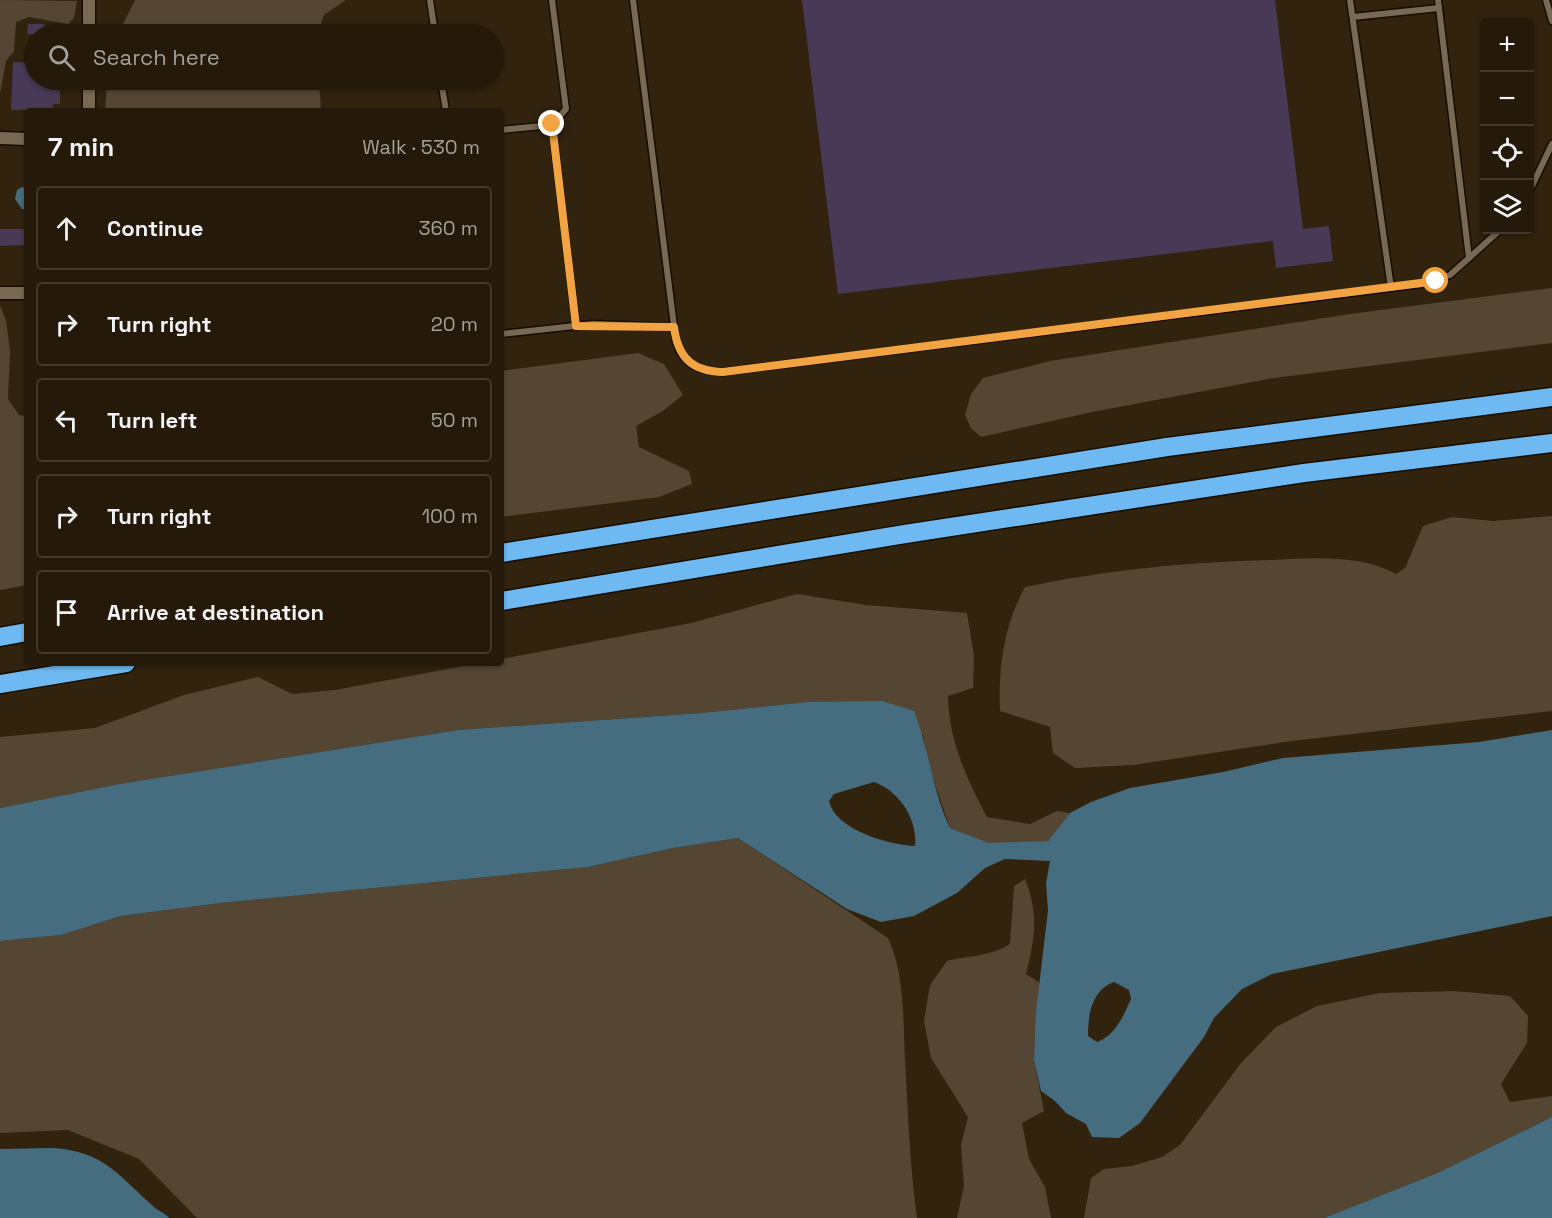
<!DOCTYPE html>
<html lang="en">
<head>
<meta charset="utf-8">
<style>
  body { margin:0; font-family:"Space Grotesk",sans-serif; background:#2d2313; color:#f1f3f6 }
  .controls { position:absolute; right:18px; top:18px; display:grid; overflow:hidden; border-radius:6px; box-shadow:0 2px 4px #0004 }
  .controls button { width:54px; height:54px; display:grid; place-items:center; padding:0; border:0; border-bottom:2px solid #42382b; background:#251a0a; color:#f1f3f6; font:30px sans-serif }
  .stop { position:absolute; width:18px; height:18px; margin:-14px; border:4px solid #f3a442; border-radius:50%; background:#fff }
  .stop.end { background:#f3a442; border-color:#fff; box-shadow:0 2px 6px #0008 }
  .list { margin:0; padding:0; list-style:none }
  h2 { display:flex; justify-content:space-between; align-items:center; height:78px; margin:0; padding:0 24px; font-size:26px }
  h2 small { font-size:20px; font-weight:400; color:#a3a19c }
  .list li { display:grid; grid-template-columns:39px 1fr auto; gap:18px; align-items:center; box-sizing:border-box; height:84px; margin:0 12px 12px; padding:0 12px; border:2px solid #42382b; border-radius:6px }
  .list b { display:block; font-size:22px; white-space:nowrap }
  .list em { font-size:20px; font-style:normal; color:#a3a19c }
  .icon { flex:none; width:33px; height:33px; fill:none; stroke:currentColor; stroke-width:2; stroke-linecap:round; stroke-linejoin:round }
  .map { position:relative; flex:none; width:1552px; height:1218px; overflow:hidden }
  .search { position:absolute; background:#251a0a; box-shadow:0 2px 4px #0004; left:24px; top:24px; width:480px; height:66px; display:flex; align-items:center; gap:15px; box-sizing:border-box; padding:0 21px; border-radius:33px; color:#a3a19c; font-size:22px }
  .panel { position:absolute; background:#251a0a; box-shadow:0 2px 4px #0004; left:24px; top:108px; width:480px; height:558px; border-radius:6px }
  .map>svg:first-child { display:block }
  .green { fill:#544632 }
  .water { fill:#466d7f; fill-rule:evenodd }
  .building { fill:#483956 }
  .lines { fill:none; stroke-linecap:round; stroke-linejoin:round }
  .lane-casing { stroke:#180c00; stroke-width:9 }
  .street-casing { stroke:#180c00; stroke-width:15 }
  .highway-casing { stroke:#180c00; stroke-width:21 }
  .lane { stroke:#796952; stroke-width:6 }
  .street { stroke:#796952; stroke-width:12 }
  .highway { stroke:#6eb9f1; stroke-width:18 }
  .route { stroke:#f3a442; stroke-width:8 }
</style>
</head>
<body>
<div class="map">
<svg width="1552" height="1218" viewBox="0 0 1552 1218">
  <rect width="100%" height="100%" fill="#31230e"/>
  <g class="green">
    <path d="M0,0L77,1L74,18L68,24L29,17L16,22L14,51L6,61L0,94Z"/>
    <path d="M135,0H346L324,15L317,34H118Z"/>
    <path d="M107,80H319L321,111H105Z"/>
    <path d="M1552,288V343L1274,378L1092,412L981,437L971,428L965,415L971,394L983,378L1050,361L1350,314Z"/>
    <path d="M0,306L6,320L10,351L8,399L19,415L27,416V585L0,590Z"/>
    <path d="M638,353L664,364L683,395L663,411L636,426L639,447L689,471L692,484L659,497L501,517V371Z"/>
    <path d="M1552,516V711L1292,741L1133,765L1075,768L1053,753L1050,727L1000,711C998,668 1004,625 1025,587C1108,570 1185,562 1271,560C1311,558 1361,554 1396,574L1405,568L1423,526L1452,517L1493,521Z"/>
    <path d="M797,594L866,605L967,613L974,656L973,688L948,696C949,740 966,778 987,817L1030,824L1057,811L1070,813L1048,841L991,844L950,828L929,767L923,735L807,702L701,713L458,730L119,784L0,808V737L95,728L184,695L258,677L292,694L335,690L480,663H501V659L691,623Z"/>
    <path d="M738,838L888,938C905,974 903,1021 905,1061C908,1114 910,1166 917,1218H197L139,1159L68,1130L0,1133V941L61,935L121,916L221,903L588,867L673,848Z"/>
    <path d="M1025,879C1039,914 1035,938 1026,974L1040,983L1034,1060L1044,1111L1022,1123L1029,1159L1045,1187L1051,1218H957L964,1186L961,1145L968,1117L931,1058L924,1021L930,985L947,961C968,956 992,956 1010,944L1014,886Z"/>
    <path d="M1454,991L1510,996L1528,1016L1527,1043L1501,1084L1510,1102L1552,1096V1117L1435,1174L1324,1218H1084L1091,1178L1104,1169L1132,1166L1162,1157L1180,1145L1241,1063L1276,1027L1317,1006L1380,993Z"/>
  </g>
  <g class="water">
    <path d="M22,187L27,188V210L22,209L15,199L17,190Z"/>
    <path d="M882,701L914,711C929,749 932,790 950,828L989,843L1048,841L1070,813L1091,802L1130,788L1223,772L1283,758L1479,742L1552,730V916L1272,974L1242,989L1214,1018L1204,1037L1140,1123L1119,1138L1092,1137L1086,1124L1066,1113L1055,1101L1041,1091L1034,1060L1036,1012L1048,910L1046,883L1050,861L1005,859L985,868L957,893L914,916L881,922L847,909L738,838L673,848L588,867L221,903L121,916L61,935L0,941V808L119,784L458,730L701,713L807,702ZM874,782C899,791 918,819 915,846C890,845 835,830 829,801L834,794ZM1114,982L1129,990L1131,999C1124,1015 1115,1036 1097,1042L1088,1036C1088,1014 1092,990 1114,982Z"/>
    <path d="M1552,1117V1218H1324L1435,1174Z"/>
    <path d="M53,1148C104,1151 119,1176 154,1207C159,1211 165,1213 169,1218H0V1149Z"/>
  </g>
  <g class="building">
    <path d="M802,0H1275L1303,229L1329,226L1333,261L1276,268L1273,241L838,294Z"/>
    <path d="M28,24H44L43,34H27Z"/>
    <path d="M13,62L34,63V80H53V83H60V104H53V109L11,110Z"/>
    <path d="M0,229H27V245L0,246Z"/>
  </g>
  <g class="lines">
    <g class="lane-casing">
      <g id="lane">
        <path d="M430,0L435,34"/>
        <path d="M633,0L676,342C684,365 699,371 723,372L1422,284L1450,275L1469,258L1438,0"/>
        <path d="M1350,0L1391,288"/>
        <path d="M1546,0L1552,21"/>
        <path d="M1353,17L1439,8"/>
        <path d="M441,80L446,111"/>
        <path d="M552,125L566,109L552,0"/>
        <path d="M501,130L552,125L576,326"/>
        <path d="M1530,190L1552,144"/>
        <path d="M1469,258L1500,230"/>
        <path d="M501,334L593,324L674,327"/>
      </g>
    </g>
    <g class="street-casing">
      <g id="street">
        <path d="M89,0V34"/>
        <path d="M89,80V111"/>
        <path d="M0,138L27,139"/>
        <path d="M0,293H27"/>
      </g>
    </g>
    <g class="highway-casing">
      <g id="highway">
        <path d="M501,553L1167,447L1552,397"/>
        <path d="M501,601L905,534L1304,473L1552,443"/>
        <path d="M0,637L27,632"/>
        <path d="M0,684L126,663"/>
      </g>
    </g>
    <use href="#lane" class="lane"/>
    <use href="#street" class="street"/>
    <use href="#highway" class="highway"/>
  </g>
  <g class="lines">
    <path class="route" d="M552,124L576,326L674,327C678,358 692,371 723,372L1436,281"/>
  </g>
</svg>
<div class="controls">
<button>+</button>
<button>−</button>
<button><svg class="icon" aria-label="locate" viewBox="0 0 24 24"><circle cx="12" cy="12" r="6"/><path d="M12 2v4M12 18v4M2 12h4M18 12h4"/></svg></button>
<button><svg class="icon" aria-label="layers" viewBox="0 0 24 24"><path d="M12 4l9 5-9 5-9-5zM3 14l9 5 9-5"/></svg></button>
</div>
<div class="stop" style="left:1436px;top:281px"></div>
<div class="stop end" style="left:552px;top:124px"></div>
<div class="search"><svg class="icon" aria-label="search" viewBox="0 0 24 24"><circle cx="10" cy="10" r="6"/><path d="M15 15l6 6"/></svg>Search here</div>
<section class="panel">
<h2>7 min<small>Walk · 530 m</small></h2>
<ul class="list">
<li><svg class="icon" aria-label="ahead" viewBox="0 0 24 24"><path d="M12 20V5M6 11l6-6 6 6"/></svg><div><b>Continue</b></div><em>360 m</em></li>
<li><svg class="icon" aria-label="right" viewBox="0 0 24 24"><path d="M7 20v-9h11M14 6l5 5-5 5"/></svg><div><b>Turn right</b></div><em>20 m</em></li>
<li><svg class="icon" aria-label="left" viewBox="0 0 24 24"><path d="M17 20v-9H6M10 6l-5 5 5 5"/></svg><div><b>Turn left</b></div><em>50 m</em></li>
<li><svg class="icon" aria-label="right" viewBox="0 0 24 24"><path d="M7 20v-9h11M14 6l5 5-5 5"/></svg><div><b>Turn right</b></div><em>100 m</em></li>
<li><svg class="icon" aria-label="arrive" viewBox="0 0 24 24"><path d="M6 21V4h12l-3 4 3 4H6"/></svg><div><b>Arrive at destination</b></div></li>
</ul>
</section>
</div>
</body>
</html>
